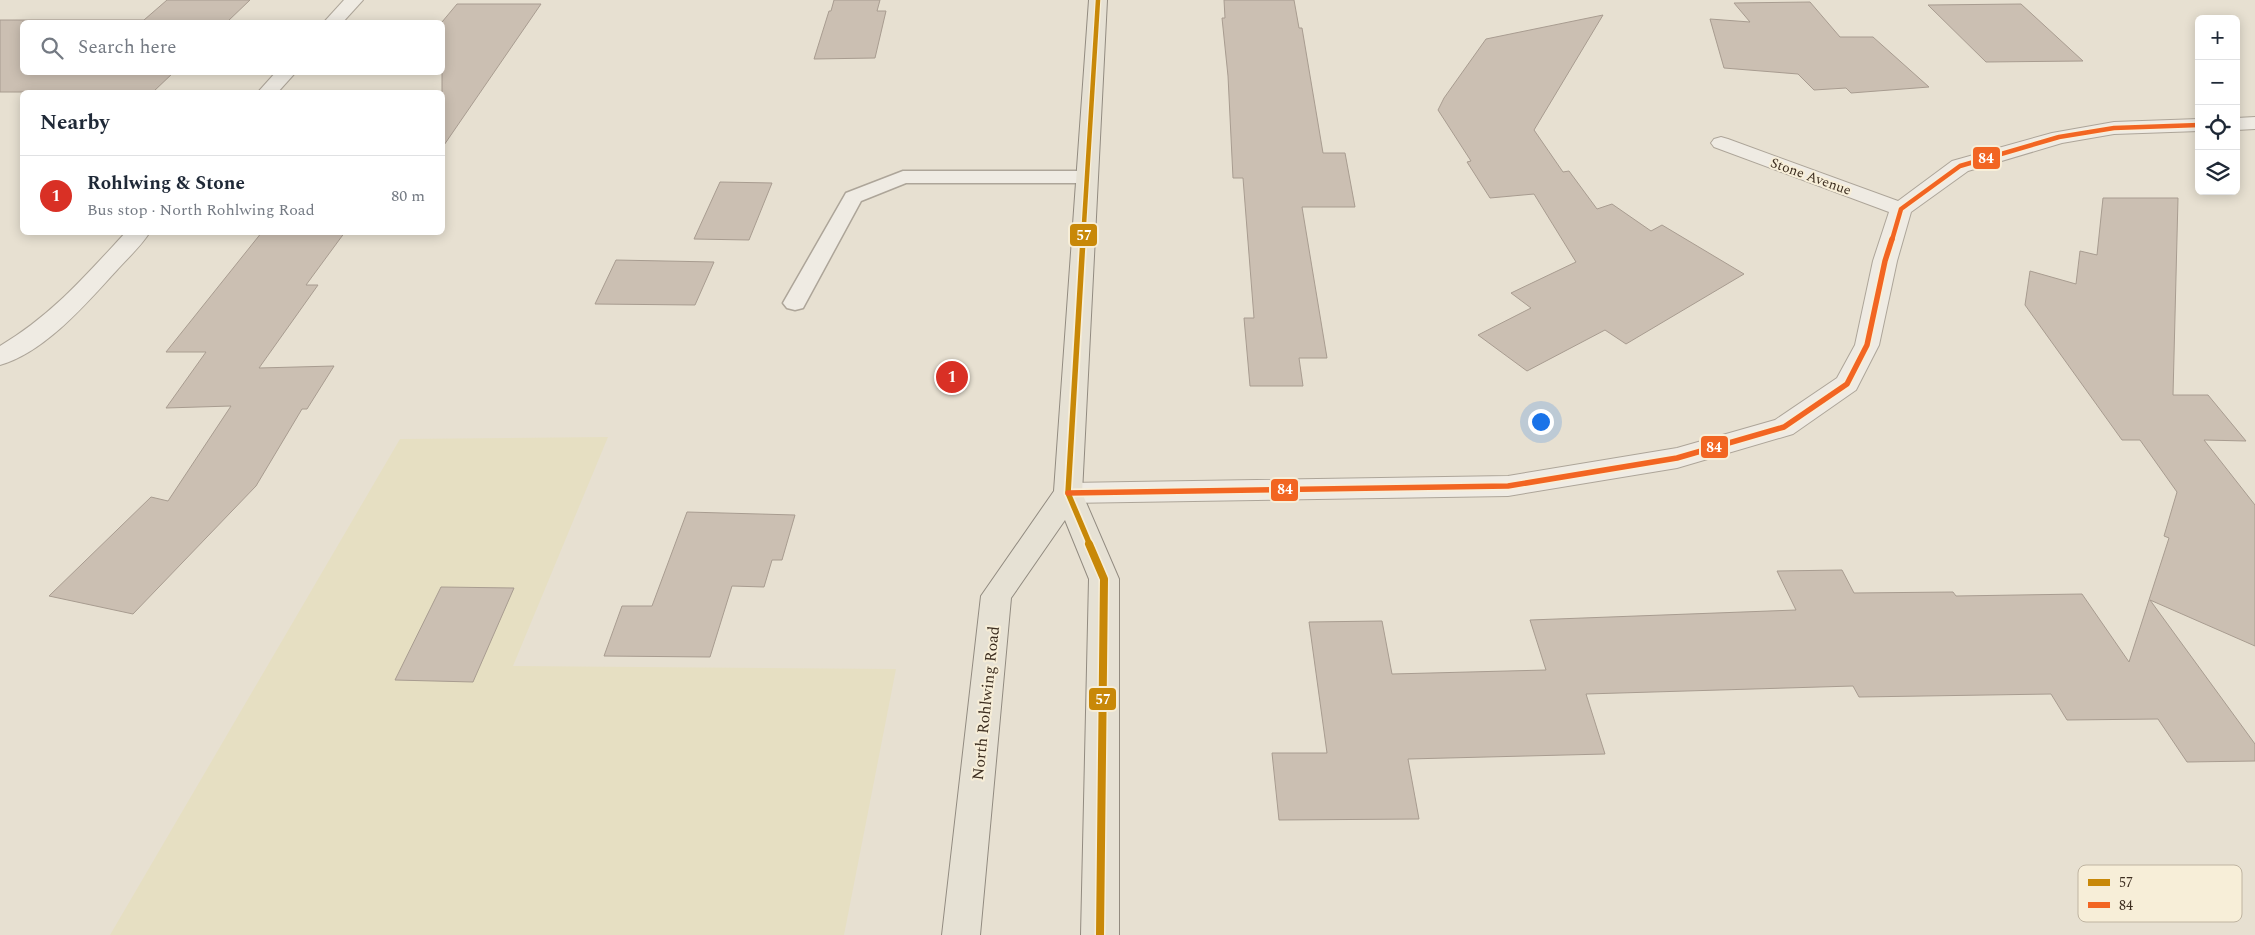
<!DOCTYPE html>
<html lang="en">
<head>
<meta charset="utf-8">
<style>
  body { margin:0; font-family:Spectral,serif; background:#f6f6f7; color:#1f2937 }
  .controls { position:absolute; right:15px; top:15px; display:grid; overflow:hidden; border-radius:8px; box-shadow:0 2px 12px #0003 }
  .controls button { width:45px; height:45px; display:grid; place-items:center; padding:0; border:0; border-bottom:1px solid #e0e1e3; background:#fff; color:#1f2937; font:25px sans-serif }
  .you { position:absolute; left:1540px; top:421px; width:18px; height:18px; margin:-12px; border:4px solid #fff; border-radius:50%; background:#1a73e8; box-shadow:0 0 0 8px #1a73e833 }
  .badge { display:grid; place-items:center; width:32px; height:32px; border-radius:50%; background:#d93025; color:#fff; font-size:16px; font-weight:700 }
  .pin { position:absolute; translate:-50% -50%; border:2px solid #fff; box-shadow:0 1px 5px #0006 }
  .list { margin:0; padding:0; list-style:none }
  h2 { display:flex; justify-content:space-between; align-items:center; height:65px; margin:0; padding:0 20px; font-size:21px }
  h2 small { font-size:16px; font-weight:400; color:#747a83 }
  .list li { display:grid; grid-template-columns:32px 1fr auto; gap:15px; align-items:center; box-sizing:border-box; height:80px; padding:0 20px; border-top:1px solid #e0e1e3 }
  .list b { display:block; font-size:19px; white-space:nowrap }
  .list p { margin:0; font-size:16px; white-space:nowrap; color:#747a83 }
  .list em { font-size:16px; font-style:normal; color:#747a83 }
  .icon { flex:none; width:28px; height:28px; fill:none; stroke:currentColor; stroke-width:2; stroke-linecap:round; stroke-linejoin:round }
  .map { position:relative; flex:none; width:2255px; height:935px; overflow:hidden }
  .search { position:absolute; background:#fff; box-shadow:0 2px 12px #0003; left:20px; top:20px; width:425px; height:55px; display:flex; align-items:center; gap:12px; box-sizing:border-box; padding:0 18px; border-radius:8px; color:#747a83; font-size:19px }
  .panel { position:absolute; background:#fff; box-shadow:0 2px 12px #0003; left:20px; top:90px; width:425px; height:145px; border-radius:8px }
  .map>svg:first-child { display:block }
  .farmland { fill:#e6dfc2 }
  .building { fill:#cbbfb2; stroke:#a89c90 }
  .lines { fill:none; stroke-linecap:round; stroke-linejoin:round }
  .lane-casing { stroke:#ada599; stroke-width:3 }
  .street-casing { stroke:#ada599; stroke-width:2 }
  .primary-casing { stroke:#928b80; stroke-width:2 }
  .lane { fill:#efebe3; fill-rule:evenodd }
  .street { fill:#efebe3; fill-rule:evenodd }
  .primary { fill:#e6e1d4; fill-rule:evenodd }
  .bus-1-far2-casing { stroke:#f7eed8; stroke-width:7 }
  .bus-1-far1-casing { stroke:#f7eed8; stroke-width:9 }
  .bus-1-casing { stroke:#f7eed8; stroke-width:11 }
  .bus-2-far1-casing { stroke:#f7eed8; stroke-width:7 }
  .bus-2-casing { stroke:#f7eed8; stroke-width:9 }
  .bus-1-far2 { stroke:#c88808; stroke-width:4.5 }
  .bus-1-far1 { stroke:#c88808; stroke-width:5.5 }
  .bus-1 { stroke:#c88808; stroke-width:8 }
  .bus-2-far1 { stroke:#f26522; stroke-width:4.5 }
  .bus-2 { stroke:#f26522; stroke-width:5.5 }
  .labels { text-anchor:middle; stroke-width:4; stroke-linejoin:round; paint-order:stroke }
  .far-street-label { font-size:14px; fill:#3d2e20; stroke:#f7eed8 }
  .street-label { font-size:16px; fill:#3d2e20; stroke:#f7eed8 }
  .key { fill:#f7eed8; stroke:#bfb4a1; stroke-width:1 }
  .key-label { font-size:14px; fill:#3d2e20 }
  .line-badge { stroke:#f7eed8; stroke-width:2 }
  .badge-label { font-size:14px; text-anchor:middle; font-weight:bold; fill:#fff }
</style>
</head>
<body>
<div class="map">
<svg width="2255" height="935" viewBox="0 0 2255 935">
  <rect width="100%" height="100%" fill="#e7e0d1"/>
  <path class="farmland" d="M608,437L513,666L896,669L844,935H110L400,439Z"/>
  <g class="building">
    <path d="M167,0H250L227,22H22V72H174L153,92H0V20H144Z"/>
    <path d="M834,0H880L877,11H886L875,58L814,59L829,11H831Z"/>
    <path d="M1224,0H1294L1299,28H1302L1323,153H1345L1355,207H1302L1327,358H1299L1303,386H1250L1244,318H1254L1243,178H1233L1228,76L1222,18H1225Z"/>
    <path d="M1810,2L1840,37H1873L1929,87L1851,93L1846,88L1814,90L1798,74L1724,68L1710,19L1750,22L1734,3Z"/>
    <path d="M457,4H541L442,148V22Z"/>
    <path d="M2021,4L2083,61L1986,62L1928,5Z"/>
    <path d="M1603,15L1534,130L1563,172L1569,171L1597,209L1612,204L1651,231L1662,225L1744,274L1626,344L1605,330L1527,371L1478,335L1531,308L1511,293L1576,262L1534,194L1490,198L1467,162L1471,161L1438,110L1444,98L1486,39Z"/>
    <path d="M720,182L772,183L749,240L694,239Z"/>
    <path d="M2103,198H2178L2173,395H2208L2246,441L2204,440L2255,505V646L2150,600L2255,744V761L2187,762L2158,719L2067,720L2051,694L1859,697L1853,686L1586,694L1605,754L1408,759L1419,819L1279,820L1272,753H1327L1309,622L1382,621L1392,674L1546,670L1530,620L1796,610L1777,571L1842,570L1854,593L1953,592L1956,596L2082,594L2129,662L2169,538L2164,536L2177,492L2140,440H2122L2025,305L2030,271L2076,284L2080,251L2097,255Z"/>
    <path d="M262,232H345L306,285H318L259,368L334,366L307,409H302L256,486L133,614L49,596L151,497L168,501L231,406L166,408L206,352H166Z"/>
    <path d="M616,260L714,262L695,305L595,304Z"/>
    <path d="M687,512L795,515L782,560H772L764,587L732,586L710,657L604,656L622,606H652Z"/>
    <path d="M441,587L514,588L473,682L395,680Z"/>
  </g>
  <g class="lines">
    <g class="lane-casing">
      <path id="lane" d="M903,171H1087L1094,173L1097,177L1094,181L1087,183H906L861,201L803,308L795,310L787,308L783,303L846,193Z"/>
    </g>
    <g class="street-casing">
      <g id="street">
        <path d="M344,0H363L343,22H324Z"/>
        <path d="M276,72H296L278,92H258Z"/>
        <path d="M2255,117V129L2236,130V118Z"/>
        <path d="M2199,119V131L2114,134L2062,143L1968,171L1911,212L1897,261L1879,345L1856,390L1793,434L1677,468L1508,496L1068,503L1058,500L1054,493L1058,486L1068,483L1508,476L1677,448L1775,420L1837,378L1855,345L1873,261L1889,212L1714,147L1711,143L1714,139L1721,137L1728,139L1898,201L1952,161L2052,133L2114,122Z"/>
        <path d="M126,232H150C141,246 128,258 117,270C87,303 44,353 0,365V346C52,315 85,276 126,232Z"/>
      </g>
    </g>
    <g class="primary-casing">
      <path id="primary" d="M1089,0H1107L1082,493L1119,579V935H1081L1089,579L1065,520L1011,598L980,935H942L981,596L1054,491Z"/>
    </g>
    <use href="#lane" class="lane"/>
    <use href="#street" class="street"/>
    <use href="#primary" class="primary"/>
    <g class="bus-1-far2-casing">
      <path id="bus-1-far2" d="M1083,240L1098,0"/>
    </g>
    <g class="bus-1-far1-casing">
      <path id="bus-1-far1" d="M1083,239L1068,493L1090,545"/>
    </g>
    <g class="bus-1-casing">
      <path id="bus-1" d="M1089,544L1104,579L1100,935"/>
    </g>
    <g class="bus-2-far1-casing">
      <path id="bus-2-far1" d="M1892,240L1901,209L1960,166L2059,137L2114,128L2199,125"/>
    </g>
    <g class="bus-2-casing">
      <path id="bus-2" d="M1068,493L1508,486L1677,458L1784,427L1847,384L1867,345L1885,261L1892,239"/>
    </g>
    <use href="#bus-1-far2" class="bus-1-far2"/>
    <use href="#bus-1-far1" class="bus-1-far1"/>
    <use href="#bus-1" class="bus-1"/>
    <use href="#bus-2-far1" class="bus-2-far1"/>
    <use href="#bus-2" class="bus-2"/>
  </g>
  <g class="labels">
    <g class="far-street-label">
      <text transform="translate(1811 176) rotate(20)" y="5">Stone Avenue</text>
    </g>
    <g class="street-label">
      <text transform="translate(985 703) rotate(-84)" y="6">North Rohlwing Road</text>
    </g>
  </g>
  <rect x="2078" y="865" width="164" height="57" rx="8" class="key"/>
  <rect x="2088" y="879" width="22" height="7" fill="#c88808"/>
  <rect x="2088" y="902" width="22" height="6" fill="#f26522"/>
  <g class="key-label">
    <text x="2119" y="887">57</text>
    <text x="2119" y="910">84</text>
  </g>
  <g class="line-badge">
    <rect x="1972" y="146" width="29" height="24" rx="5" fill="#f26522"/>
    <rect x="1069" y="223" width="29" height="24" rx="5" fill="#c88808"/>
    <rect x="1700" y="435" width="29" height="24" rx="5" fill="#f26522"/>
    <rect x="1270" y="478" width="29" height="24" rx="5" fill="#f26522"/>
    <rect x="1088" y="687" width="29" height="24" rx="5" fill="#c88808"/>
  </g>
  <g class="badge-label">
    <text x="1986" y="163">84</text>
    <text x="1084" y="240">57</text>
    <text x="1714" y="452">84</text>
    <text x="1285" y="494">84</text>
    <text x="1103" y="704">57</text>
  </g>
</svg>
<div class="controls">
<button>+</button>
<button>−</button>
<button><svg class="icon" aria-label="locate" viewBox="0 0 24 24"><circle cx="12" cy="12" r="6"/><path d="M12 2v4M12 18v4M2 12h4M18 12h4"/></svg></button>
<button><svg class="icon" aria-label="layers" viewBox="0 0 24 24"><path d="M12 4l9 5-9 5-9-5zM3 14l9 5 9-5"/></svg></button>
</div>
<div class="you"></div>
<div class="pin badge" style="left:952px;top:377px">1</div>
<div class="search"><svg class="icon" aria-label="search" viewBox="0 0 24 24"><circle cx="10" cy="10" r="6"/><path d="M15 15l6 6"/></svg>Search here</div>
<section class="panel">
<h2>Nearby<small></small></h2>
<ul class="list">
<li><span class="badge">1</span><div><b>Rohlwing &amp; Stone</b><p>Bus stop · North Rohlwing Road</p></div><em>80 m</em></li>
</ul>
</section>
</div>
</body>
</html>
